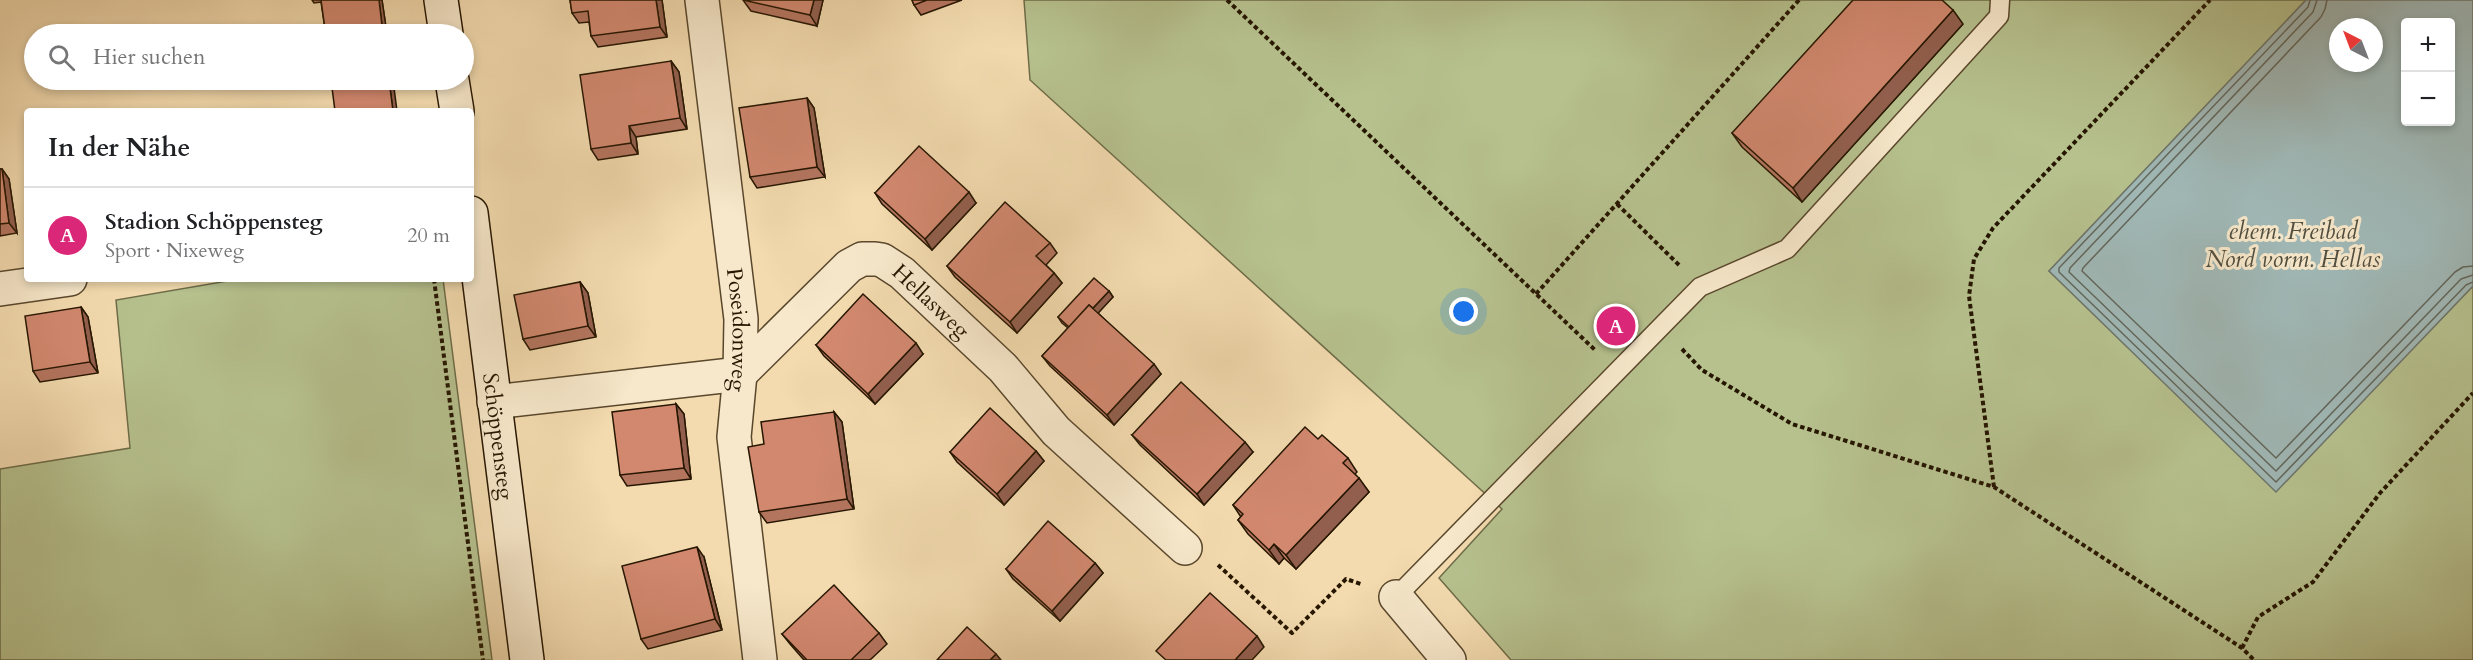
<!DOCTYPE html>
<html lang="de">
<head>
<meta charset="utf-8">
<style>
  body { margin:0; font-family:Cardo,serif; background:#f6f6f6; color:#202124 }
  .controls { position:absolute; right:18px; top:18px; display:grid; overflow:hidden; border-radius:6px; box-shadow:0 3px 9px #0003 }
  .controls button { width:54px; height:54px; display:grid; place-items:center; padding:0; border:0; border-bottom:2px solid #e0e0e0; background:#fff; color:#202124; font:30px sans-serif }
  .compass { position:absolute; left:2329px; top:18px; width:54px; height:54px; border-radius:50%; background:#fff; box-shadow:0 3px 9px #0003; rotate:318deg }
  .you { position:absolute; left:1464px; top:312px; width:21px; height:21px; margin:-15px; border:4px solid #fff; border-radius:50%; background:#1a73e8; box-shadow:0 0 0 9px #1a73e833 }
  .badge { display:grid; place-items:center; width:39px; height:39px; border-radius:50%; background:#db2777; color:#fff; font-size:20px; font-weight:700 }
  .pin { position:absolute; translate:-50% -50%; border:3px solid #fff; box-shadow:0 2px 6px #0006 }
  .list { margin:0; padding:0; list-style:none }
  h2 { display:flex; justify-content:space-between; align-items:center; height:78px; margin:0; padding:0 24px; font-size:26px }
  h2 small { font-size:20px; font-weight:400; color:#757577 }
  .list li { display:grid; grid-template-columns:39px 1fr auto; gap:18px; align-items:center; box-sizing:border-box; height:96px; padding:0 24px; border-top:2px solid #e0e0e0 }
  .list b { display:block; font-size:22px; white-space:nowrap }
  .list p { margin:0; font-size:20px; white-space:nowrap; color:#757577 }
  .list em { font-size:20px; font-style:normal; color:#757577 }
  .icon { flex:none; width:33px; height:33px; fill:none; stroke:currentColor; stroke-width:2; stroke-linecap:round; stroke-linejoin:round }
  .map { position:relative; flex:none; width:2473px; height:660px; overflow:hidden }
  .search { position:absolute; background:#fff; box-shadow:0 3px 9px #0003; left:24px; top:24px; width:450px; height:66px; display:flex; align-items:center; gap:15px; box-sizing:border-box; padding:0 21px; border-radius:33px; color:#757577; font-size:22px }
  .panel { position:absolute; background:#fff; box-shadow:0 3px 9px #0003; left:24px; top:108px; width:450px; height:174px; border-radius:6px }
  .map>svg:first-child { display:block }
  .green { fill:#b6c18e; stroke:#6e6c48; stroke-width:1.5 }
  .water { fill:#a0b8b6; stroke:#6f776e; stroke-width:1.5; fill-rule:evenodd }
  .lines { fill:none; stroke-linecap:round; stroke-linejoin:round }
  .shore { stroke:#63675c; stroke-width:1.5 }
  .lane-casing { stroke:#59472c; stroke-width:21 }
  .street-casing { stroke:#59472c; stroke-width:36 }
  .secondary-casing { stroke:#261601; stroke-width:36 }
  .path { stroke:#261601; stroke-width:4; stroke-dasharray:4.5 3; stroke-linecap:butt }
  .lane { stroke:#f7e8cb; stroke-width:18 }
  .street { stroke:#f7e8cb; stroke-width:33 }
  .secondary { stroke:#f7e8cb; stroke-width:33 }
  .wall { fill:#b4755f; stroke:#261601; stroke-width:1.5 }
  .shaded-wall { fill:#925f4e; stroke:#261601; stroke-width:1.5 }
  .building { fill:#d1886f; stroke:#261601; stroke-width:1.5 }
  .labels { text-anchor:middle; stroke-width:6; stroke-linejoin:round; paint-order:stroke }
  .street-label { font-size:22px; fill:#261601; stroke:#f7e8cb }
  .water-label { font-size:24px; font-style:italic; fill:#514f40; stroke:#f7e8cb }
</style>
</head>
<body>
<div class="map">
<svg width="2473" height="660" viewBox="0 0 2473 660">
  <rect width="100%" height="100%" fill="#f3dbaf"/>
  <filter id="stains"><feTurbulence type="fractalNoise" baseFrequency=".00333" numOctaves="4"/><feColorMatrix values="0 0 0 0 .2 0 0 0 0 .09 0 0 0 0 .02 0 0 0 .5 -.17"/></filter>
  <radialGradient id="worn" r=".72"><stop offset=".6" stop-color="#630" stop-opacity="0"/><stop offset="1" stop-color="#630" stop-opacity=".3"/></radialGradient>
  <g class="green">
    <path d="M1024,0H2306L2049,271L2276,491L2473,286V660H1511L1439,578L1502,509L1030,80Z"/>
    <path d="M239,279H443L492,660H0V469L130,448L116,300Z"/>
  </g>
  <path class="water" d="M2306,0H2473V286L2276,492L2049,271ZM2406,22H2450V122H2406ZM2338,27H2374V63H2338Z"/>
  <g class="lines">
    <g class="shore">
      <path d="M2310,0L2308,7L2059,268V272L2276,482L2466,285L2473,282"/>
      <path d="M2317,0L2313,12L2070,268L2069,272L2276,471L2461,279L2473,275"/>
      <path d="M2327,0L2325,9L2321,17L2083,268L2082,271L2276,458L2455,272L2463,267L2473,266"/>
    </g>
    <g class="lane-casing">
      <path id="lane" d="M1396,597L1700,287L1787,249L1999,16L2000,0"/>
    </g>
    <g class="street-casing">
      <g id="street">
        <path id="s1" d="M702,0L741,319L740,374L734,437L760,660"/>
        <path d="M0,289L70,279"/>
        <path id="s2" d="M494,402L740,374L849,266L862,259H875L882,260L902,273L1003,368L1056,431L1185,548"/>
        <path d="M1396,597L1449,660"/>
      </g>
    </g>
    <g class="secondary-casing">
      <g id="secondary">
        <path d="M441,0L446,34"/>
        <path d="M452,80L457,111"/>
        <path id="s3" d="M471,213L527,660"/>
      </g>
    </g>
    <g class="path">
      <path d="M1227,0L1595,350"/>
      <path d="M1617,204L1679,265"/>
      <path d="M434,279L483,660"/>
      <path d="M1536,294L1799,0"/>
      <path d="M1682,349L1702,370L1792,424L1994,487L2242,648L2254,660"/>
      <path d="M1994,487L1969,296L1974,259L1993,228L2210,0"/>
      <path d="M1218,565L1292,633L1346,579L1361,584"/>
      <path d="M2242,648L2258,617L2313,582L2380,493L2473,393"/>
    </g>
    <use href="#lane" class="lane"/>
    <use href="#street" class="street"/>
    <use href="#secondary" class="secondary"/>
  </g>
  <g class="wall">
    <path d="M312,0H382L387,34H314L325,29L321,2L314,3Z"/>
    <path d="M570,0H662L667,37L598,47L591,36L589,22L579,23L572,13Z"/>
    <path d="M743,0H823L817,26L751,11Z"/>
    <path d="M912,0H962L921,15L914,5Z"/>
    <path d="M1963,24L1802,202L1742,147L1732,133Z"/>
    <path d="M671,61L679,72L687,129L636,137L638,154L598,160L591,149Z"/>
    <path d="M807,98L814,108L825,177L757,188L750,177Z"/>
    <path d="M0,169H2L9,179L17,233L0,236Z"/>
    <path d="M875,193L976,203L932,250L882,204Z"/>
    <path d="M1050,243L1057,253L1046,265L1054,273L1062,283L1017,333L955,277L947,266Z"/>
    <path d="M580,282L588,293L596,337L530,350L523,339Z"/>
    <path d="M1109,291L1113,297L1098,313L1161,374L1114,425L1050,366L1042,356L1068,328L1062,323L1058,317Z"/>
    <path d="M81,307L88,317L98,373L40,382L33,371Z"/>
    <path d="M816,345L923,354L875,404L824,356Z"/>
    <path d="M676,404L684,414L691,479L627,486L620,475Z"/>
    <path d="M834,412L842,422L854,509L767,523L759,512Z"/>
    <path d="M1132,435L1253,452L1204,505L1140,445Z"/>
    <path d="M1318,439L1348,458L1357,472L1355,474L1369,492L1296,569L1284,558L1279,564L1248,534L1238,520L1241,517L1233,505Z"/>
    <path d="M1036,451L1044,461L1004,505L957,462L950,452Z"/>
    <path d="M704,557L722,630L648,649L641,639Z"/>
    <path d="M1095,563L1103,573L1060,621L1013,579L1006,569Z"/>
    <path d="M879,633L887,644L870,660H804L790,644L782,634Z"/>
  </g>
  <g class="shaded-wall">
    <path d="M379,0H382L387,34H383Z"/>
    <path d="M656,0H662L667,37L660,27Z"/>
    <path d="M814,0H823L817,26L810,15Z"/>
    <path d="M1953,10L1963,24L1802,202L1793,188Z"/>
    <path d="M671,61L679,72L687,129L680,118Z"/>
    <path d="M389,80H393L397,111H393Z"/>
    <path d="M807,98L814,108L825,177L817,167Z"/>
    <path d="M629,126L636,137L638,154L631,143Z"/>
    <path d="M2,169L9,179L17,233L9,223Z"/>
    <path d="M969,192L976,203L932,250L925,239Z"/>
    <path d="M1054,273L1062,283L1017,333L1010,322Z"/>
    <path d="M580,282L588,293L596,337L588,326Z"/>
    <path d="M1109,291L1113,297L1076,337L1072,331Z"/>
    <path d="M81,307L88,317L98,373L90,362Z"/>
    <path d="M916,343L923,354L875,404L868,394Z"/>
    <path d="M1154,364L1161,374L1114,425L1107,415Z"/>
    <path d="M676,404L684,414L691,479L684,468Z"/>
    <path d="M834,412L842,422L854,509L847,499Z"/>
    <path d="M1245,442L1253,452L1204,505L1197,494Z"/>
    <path d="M1036,451L1044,461L1004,505L997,494Z"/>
    <path d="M1359,478L1369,492L1296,569L1286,555Z"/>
    <path d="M1274,544L1284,558L1279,564L1269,550Z"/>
    <path d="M697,547L704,557L722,630L715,619Z"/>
    <path d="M1095,563L1103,573L1060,621L1052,611Z"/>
    <path d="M1257,636L1264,647L1252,660H1235Z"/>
    <path d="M996,654L1001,660H990Z"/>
  </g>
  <g class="building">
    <path d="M321,0H379L383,34H314V31L325,29Z"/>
    <path d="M570,0H656L660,27L591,36L588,11L572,13Z"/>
    <path d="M743,0H814L810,15Z"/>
    <path d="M912,0H927L914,5Z"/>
    <path d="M1853,0H1942L1953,10L1793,188L1732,133Z"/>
    <path d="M671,61L680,118L629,126L631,143L591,149L580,75Z"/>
    <path d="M331,80H389L393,111H335Z"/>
    <path d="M807,98L817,167L750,177L739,108Z"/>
    <path d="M919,146L969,192L925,239L875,193Z"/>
    <path d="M0,169H2L9,223L0,224Z"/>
    <path d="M1005,202L1050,243L1036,256L1054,273L1010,322L947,266Z"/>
    <path d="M1094,278L1109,291L1093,308L1089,305L1069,327L1058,317Z"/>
    <path d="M580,282L588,326L523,339L514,295Z"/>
    <path d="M863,294L916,343L868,394L816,345Z"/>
    <path d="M1089,305L1154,364L1107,415L1042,356Z"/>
    <path d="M81,307L90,362L33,371L25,316Z"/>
    <path d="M1181,382L1245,442L1197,494L1132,435Z"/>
    <path d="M676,404L684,468L620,475L612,412Z"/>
    <path d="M990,408L1036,451L997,494L950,452Z"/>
    <path d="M834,412L847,499L759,512L748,447L764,444L761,422Z"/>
    <path d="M1305,427L1318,439L1322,435L1348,458L1343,463L1359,478L1286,555L1274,544L1269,550L1238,520L1243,514L1233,505Z"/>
    <path d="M1048,521L1095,563L1052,611L1006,569Z"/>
    <path d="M697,547L715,619L641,639L622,566Z"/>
    <path d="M834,585L879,633L851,660H807L782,634Z"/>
    <path d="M1210,593L1257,636L1235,660H1166L1156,651Z"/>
    <path d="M967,627L996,654L990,660H937Z"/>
  </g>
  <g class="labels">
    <g class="street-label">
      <text dy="8" stroke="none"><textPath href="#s2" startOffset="500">Hellasweg</textPath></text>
      <text dy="8" stroke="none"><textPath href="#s1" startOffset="332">Poseidonweg</textPath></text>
      <text dy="8" stroke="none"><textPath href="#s3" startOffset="225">Schöppensteg</textPath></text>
    </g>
    <g class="water-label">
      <text x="2293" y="239">ehem. Freibad<tspan x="2293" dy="28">Nord vorm. Hellas</tspan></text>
    </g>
  </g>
  <rect width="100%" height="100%" filter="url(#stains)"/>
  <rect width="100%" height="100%" fill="url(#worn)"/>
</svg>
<div class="controls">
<button>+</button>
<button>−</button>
</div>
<svg class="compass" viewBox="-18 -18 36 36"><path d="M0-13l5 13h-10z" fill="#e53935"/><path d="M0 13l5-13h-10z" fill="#757577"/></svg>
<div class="you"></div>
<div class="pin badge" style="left:1616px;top:326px">A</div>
<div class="search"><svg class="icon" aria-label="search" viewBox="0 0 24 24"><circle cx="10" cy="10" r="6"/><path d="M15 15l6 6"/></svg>Hier suchen</div>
<section class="panel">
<h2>In der Nähe<small></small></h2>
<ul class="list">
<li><span class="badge">A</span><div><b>Stadion Schöppensteg</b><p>Sport · Nixeweg</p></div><em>20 m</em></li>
</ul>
</section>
</div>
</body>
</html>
